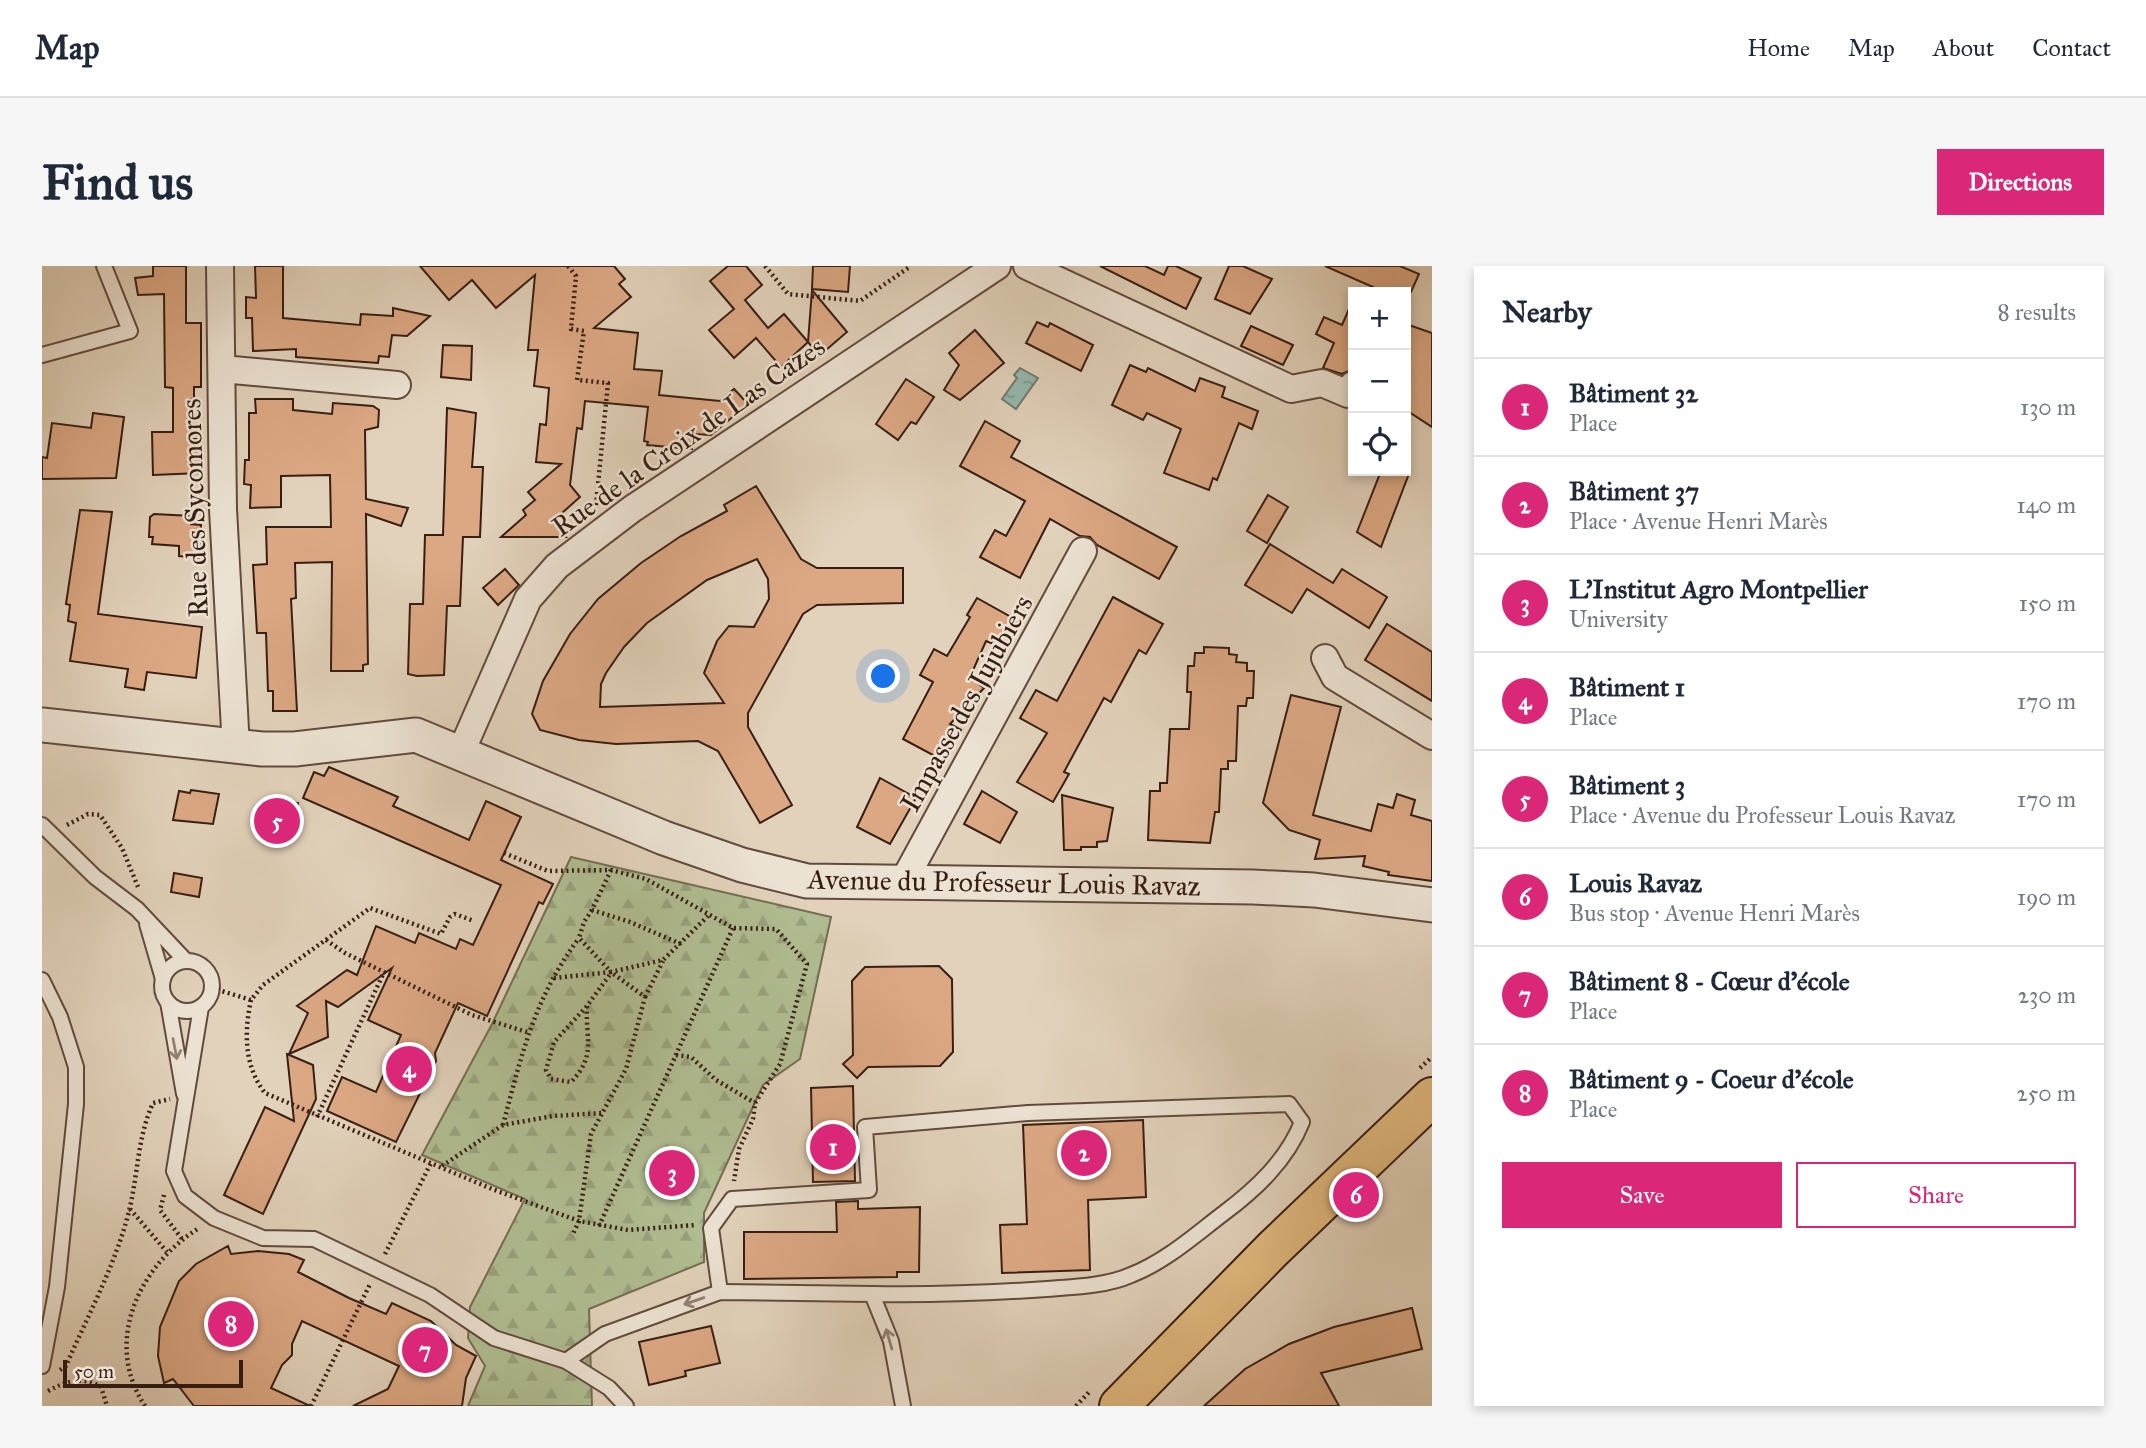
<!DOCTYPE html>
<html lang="en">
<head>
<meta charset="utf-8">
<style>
  body { margin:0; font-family:"IM FELL Great Primer",serif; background:#f6f6f7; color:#1f2937 }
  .controls { position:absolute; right:21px; top:21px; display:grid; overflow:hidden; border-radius:0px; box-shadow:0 4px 10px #0003 }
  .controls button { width:63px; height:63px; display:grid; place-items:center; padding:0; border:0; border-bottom:2px solid #e0e1e3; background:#fff; color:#1f2937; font:35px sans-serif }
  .scale { position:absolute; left:21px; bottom:18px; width:180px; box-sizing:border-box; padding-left:7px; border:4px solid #371e13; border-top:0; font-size:19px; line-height:24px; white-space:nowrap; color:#371e13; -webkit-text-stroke:5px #ece2d3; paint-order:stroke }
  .you { position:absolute; left:842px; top:411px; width:24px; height:24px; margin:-18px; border:5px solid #fff; border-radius:50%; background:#1a73e8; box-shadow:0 0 0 10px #1a73e833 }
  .badge { display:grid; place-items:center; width:46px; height:46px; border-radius:50%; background:#db2777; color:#fff; font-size:23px; font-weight:700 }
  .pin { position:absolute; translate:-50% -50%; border:4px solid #fff; box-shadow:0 2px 7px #0006 }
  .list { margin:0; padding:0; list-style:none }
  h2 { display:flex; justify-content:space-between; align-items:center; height:91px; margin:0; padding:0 28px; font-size:30px }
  h2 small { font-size:23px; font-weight:400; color:#747a83 }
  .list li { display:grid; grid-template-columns:46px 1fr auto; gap:21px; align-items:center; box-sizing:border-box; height:98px; padding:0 28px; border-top:2px solid #e0e1e3 }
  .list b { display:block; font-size:26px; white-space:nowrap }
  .list p { margin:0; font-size:23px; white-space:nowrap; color:#747a83 }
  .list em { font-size:23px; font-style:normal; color:#747a83 }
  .actions { display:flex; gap:14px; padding:21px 28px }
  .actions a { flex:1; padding:16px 0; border:2px solid #db2777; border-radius:0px; text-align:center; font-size:24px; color:#db2777 }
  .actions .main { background:#db2777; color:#fff }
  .icon { flex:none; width:38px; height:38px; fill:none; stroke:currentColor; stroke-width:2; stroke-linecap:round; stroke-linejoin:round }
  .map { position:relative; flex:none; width:1390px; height:1140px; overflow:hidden; border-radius:0px }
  header { display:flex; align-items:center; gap:42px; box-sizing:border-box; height:98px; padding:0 35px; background:#fff; border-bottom:2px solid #e0e1e3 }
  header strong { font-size:33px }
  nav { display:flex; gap:38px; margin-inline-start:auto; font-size:24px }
  .intro { display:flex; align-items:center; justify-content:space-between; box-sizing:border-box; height:168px; padding:0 42px }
  h1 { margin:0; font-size:49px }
  .button { padding:18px 32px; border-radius:0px; background:#db2777; color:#fff; font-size:24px; font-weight:700 }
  main { display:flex; gap:42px; padding:0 42px }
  aside { flex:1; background:#fff; border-radius:0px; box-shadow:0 4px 10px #0003 }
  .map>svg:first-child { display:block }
  .forest { fill:url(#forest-firs); stroke:#746e52; stroke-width:2 }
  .water { fill:url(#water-ripples); stroke:#6f7a70; stroke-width:2 }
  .building { fill:#dca884; stroke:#371e13; stroke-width:2; fill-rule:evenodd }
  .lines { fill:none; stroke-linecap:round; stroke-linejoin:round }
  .service-casing { stroke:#624b3d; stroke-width:18 }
  .minor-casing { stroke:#624b3d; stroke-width:30 }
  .tertiary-casing { stroke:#624b3d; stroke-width:37 }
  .primary-casing { stroke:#371e13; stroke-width:42 }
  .path { stroke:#371e13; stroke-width:4.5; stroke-dasharray:2 3.5; stroke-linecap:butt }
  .service { stroke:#ece2d3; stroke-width:14 }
  .minor { stroke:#ece2d3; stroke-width:26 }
  .tertiary { stroke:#ece2d3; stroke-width:33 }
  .primary { stroke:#e1b97e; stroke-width:38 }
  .oneway { stroke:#928073 }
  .labels { text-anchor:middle; stroke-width:5; stroke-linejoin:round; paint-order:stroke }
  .street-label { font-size:28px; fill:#371e13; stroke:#ece2d3 }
</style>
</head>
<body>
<header>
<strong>Map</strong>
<nav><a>Home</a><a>Map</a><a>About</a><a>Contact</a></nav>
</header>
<div class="intro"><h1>Find us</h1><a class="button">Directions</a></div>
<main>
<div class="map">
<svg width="1390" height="1140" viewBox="0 0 1390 1140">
  <defs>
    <pattern id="forest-firs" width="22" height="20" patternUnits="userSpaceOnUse" patternTransform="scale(1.75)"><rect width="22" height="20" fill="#b0bd92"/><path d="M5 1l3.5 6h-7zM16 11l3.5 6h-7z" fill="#98a27d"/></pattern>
    <pattern id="water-ripples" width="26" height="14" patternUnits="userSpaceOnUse" patternTransform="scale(1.75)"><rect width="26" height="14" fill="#95b8ae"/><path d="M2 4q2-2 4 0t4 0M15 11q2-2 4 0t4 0" fill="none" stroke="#7a958c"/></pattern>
  </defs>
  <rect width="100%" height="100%" fill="#e2d2bb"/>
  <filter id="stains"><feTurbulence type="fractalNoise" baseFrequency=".00286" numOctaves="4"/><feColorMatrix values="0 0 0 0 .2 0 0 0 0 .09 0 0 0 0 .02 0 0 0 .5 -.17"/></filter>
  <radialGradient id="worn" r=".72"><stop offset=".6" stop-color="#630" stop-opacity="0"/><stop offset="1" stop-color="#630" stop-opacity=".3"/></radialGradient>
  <path class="forest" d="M529,591L789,651L758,793L721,819L662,947V996L547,1043L550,1140H426L443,1100L426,1072L428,1041L483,933L380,889L450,758Z"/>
  <path class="water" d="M978,102L996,112L974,143L960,133L975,112L972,109Z"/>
  <g class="building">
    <path d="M111,0H144V57H159V121H152V133H148L149,173H158V207L111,209L110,166H131V122L123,121L122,28L96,29L93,12L111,10Z"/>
    <path d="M213,0H241V52L318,59L319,48L351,50V42L388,50L365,70L350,69L347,91L337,90L336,97L254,91V83L211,85L210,52H204V31L214,32Z"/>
    <path d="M378,0H572L583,13L577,18L589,31L552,62L596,67L592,103L620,105L617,129L678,135L692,123L706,138L669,169L652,168L650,183L605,179L606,176L602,175L606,141L543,135L540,163L535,162L528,219L538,231L511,255L524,271H459L484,249L481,244L493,234L486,226L519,198L494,196L498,158L504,159L507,122L492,120L496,84H486L493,9L454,42L430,14L407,34Z"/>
    <path d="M686,0H704L720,19L703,34L726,62L742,48L766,76L770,24L805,66L777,90L766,76L739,101L714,72L692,92L667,64L692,43L668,15Z"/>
    <path d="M771,0H808L806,26L770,23Z"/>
    <path d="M1058,0H1103L1122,9L1126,0H1134L1159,12L1144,43Z"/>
    <path d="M1187,0H1201L1230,13L1208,48L1173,33Z"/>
    <path d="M1283,0H1358L1377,8L1369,26H1328L1331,21Z"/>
    <path d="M1311,34V103L1300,108L1281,102L1292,77L1274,68L1282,51L1300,59Z"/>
    <path d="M995,56L1006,61L1008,57L1051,79L1039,105L984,77Z"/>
    <path d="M1364,58L1390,67V161L1364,144Z"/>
    <path d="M1209,60L1251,79L1241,99L1199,80Z"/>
    <path d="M933,64L962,97L918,134L902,124L917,99L907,87Z"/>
    <path d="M401,79L430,80L429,114L399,111Z"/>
    <path d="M1088,99L1104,106L1106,102L1153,125L1158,112L1183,121L1180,131L1216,145L1210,163L1197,157L1175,214L1171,212L1167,224L1122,207L1139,163L1105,147L1101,154L1070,139Z"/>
    <path d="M864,113L892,131L874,158L869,156L856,174L834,158Z"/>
    <path d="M213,133H251V144L290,148L291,137L331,140L337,144L336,161L323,164L324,233L366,242L359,260L324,248L326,398L321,399V405H289L290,296L253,297L254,332L249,333L255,445H231V425H226L224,367H215L211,299L225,298L224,261H289L288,209L239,210V241L208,242L209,219L202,218L203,194H207V147H214Z"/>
    <path d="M405,142L434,147L430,201H441L438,271H421L418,340H405L402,409L375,410L366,408L368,338H381L383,269H401Z"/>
    <path d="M51,147L82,151L74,212L0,213V191L5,192L10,157L49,162Z"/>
    <path d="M943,155L978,175L969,191L1135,281L1117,313L1055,279L1048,271L1038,270L1008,253L978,312L938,291L953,264L964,270L983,235L918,200Z"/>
    <path d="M1339,205H1368L1339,281L1315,266Z"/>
    <path d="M714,220L759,293L775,302H861V337L775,339L761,348L706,447V461L750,539L718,557L676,485L656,475L574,478L537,474L498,464L490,448L501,415L528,368L556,333L599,297L639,270L685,245L682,239ZM715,293L726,313L727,333L712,361L687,360L675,375L662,407L682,437L558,441L559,418L564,407L582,381L605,357L665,314Z"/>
    <path d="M1226,229L1246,241L1225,277L1205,265Z"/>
    <path d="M38,244L70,246L56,348L160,361L154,412L105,406L102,424L83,421L86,403L28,395L34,357L26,355L28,339L24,338Z"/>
    <path d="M112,248L150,250L149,258L159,259L157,292L137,290V280L110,278L111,271H107L108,251Z"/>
    <path d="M1228,278L1291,317L1300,303L1345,331L1327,362L1265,323L1250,347L1203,319Z"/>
    <path d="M463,303L477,319L456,339L441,322Z"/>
    <path d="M1071,331L1121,358L1104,388L1097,384L1069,436L1062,432L1022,506L1027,508L1011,536L975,516L1005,467L978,452L994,424L1015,435Z"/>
    <path d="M935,332L978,356L965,380L952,373L949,377L944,375L928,411L942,422L908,458L919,464L902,495L861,473L891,416L878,409L892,383L905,390L928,351L925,349Z"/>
    <path d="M1345,358L1390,386V435L1323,394Z"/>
    <path d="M1162,381L1187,382V388L1195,389L1194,396L1205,397V405H1212L1211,432H1205L1204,440H1196L1194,495H1186V503H1179L1177,546H1173L1168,577L1106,574L1108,525H1118V517H1125L1128,463H1147L1149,426H1145L1146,400H1152L1153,387H1162Z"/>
    <path d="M1249,429L1299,441L1271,549L1329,565L1336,538L1351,542L1355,528L1373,534L1369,549L1390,555V615L1346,609L1347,606L1321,600L1323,590L1273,593L1278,574L1247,564L1221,537Z"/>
    <path d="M287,501L356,531L351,540L427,574L444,535L479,551L459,594L511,618L501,638L497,636L445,750L416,737L393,787L394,795L354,876L285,845L300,811L334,826L359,769L326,754L350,702L296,741L284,735L286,771L247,788L266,747L255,740L305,704L315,709L334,660L373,677L377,667L414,683L418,673L431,679L459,619L261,532L272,506L282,510Z"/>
    <path d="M838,512L874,532L848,578L815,561Z"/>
    <path d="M149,524L177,528L171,558L131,554L137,525L148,527Z"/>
    <path d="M940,525L975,546L958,577L922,558Z"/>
    <path d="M1020,529L1071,542L1065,575L1055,576V581H1039V584H1022Z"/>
    <path d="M233,534L256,537L250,575L215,569L219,540L232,542Z"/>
    <path d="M132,607L160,612L157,631L129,626Z"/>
    <path d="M897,700L910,713L911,786L898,800L826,801L815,812L801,798L811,789L810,715L823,701Z"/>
    <path d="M245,788L271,799L274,833L221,948L182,929L223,841L252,855Z"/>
    <path d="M811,820L813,915L771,916L769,822Z"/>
    <path d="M1101,854L1104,931L1046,934L1048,1004L960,1007L958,959L985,958L981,859Z"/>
    <path d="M816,935V943L878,941L877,1006H855V1011L702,1013V966H795L794,936Z"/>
    <path d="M186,980L189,988L216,985L247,988L262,994L256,1006L307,1032L344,1048L350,1037L389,1055L414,1079L434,1090L424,1112L420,1140H311L346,1123L357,1100L260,1055L250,1078V1089L240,1099L229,1122L268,1140H152L131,1113L122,1117L116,1090L118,1061L137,1015L154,998Z"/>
    <path d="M1370,1042L1380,1083L1279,1107L1297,1140H1162L1203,1103L1247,1078L1292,1061Z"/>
    <path d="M669,1060L678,1097L643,1105L644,1110L607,1119L597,1076Z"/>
  </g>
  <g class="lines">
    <g class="service-casing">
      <g id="service">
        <path d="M0,89L88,65L62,0"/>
        <path d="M0,559L53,611L95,643L144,695"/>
        <path d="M105,658L121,713"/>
        <circle cx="145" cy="720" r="25"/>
        <path d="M0,714L18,751L34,801V838L15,1021L0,1100"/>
        <path d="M126,736L142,828"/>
        <path d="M159,741L132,905L143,930L172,952L221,972L272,973L388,1029L452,1072L524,1095L567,1122L584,1140"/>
        <path d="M678,1026L669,962L690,933L827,924L823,861L986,847L1247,838L1260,856C1245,894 1214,923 1182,947C1153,969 1123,996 1089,1009C1064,1020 1032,1021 1005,1023C947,1027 889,1029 830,1028"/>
        <path d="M524,1095L563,1068L678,1026L830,1028L849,1075L861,1140"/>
      </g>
    </g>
    <g class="minor-casing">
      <g id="minor">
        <path d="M178,0L181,243L194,482"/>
        <path d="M985,0L1249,123L1280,117L1306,128L1311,119"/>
        <path d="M180,103L355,119"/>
        <path d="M1283,392L1293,411L1390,470"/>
        <path d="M419,486L486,333L515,300L590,243L955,0"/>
        <path d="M860,618L1041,285"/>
      </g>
    </g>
    <g class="tertiary-casing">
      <path id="tertiary" d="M0,459L220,483H253L374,469L622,572L700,599L765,615L1211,621L1272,624L1390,639"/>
    </g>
    <g class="primary-casing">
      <path id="primary" d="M1077,1140L1231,983L1390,831"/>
    </g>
    <g class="path">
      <path d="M526,0L534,10L529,63L542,65L535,114L566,117L554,239"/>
      <path d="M723,0L746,28L818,35L869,0"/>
      <path d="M25,559L46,548L58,549L80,582L96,621"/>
      <path d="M462,587L506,605L569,604L604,613L691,662L734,663L765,698L738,798L713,837L711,853L697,883L692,915"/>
      <path d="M569,604L550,644L588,656L639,678"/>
      <path d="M550,644L542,656L537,672L569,706L621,694L666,650"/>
      <path d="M284,674L303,687L430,749L485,766"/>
      <path d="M512,712L569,706L603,731L584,803L549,868L537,955L530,970"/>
      <path d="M170,722L209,734L221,719L328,642L399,668L408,651L413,648L432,655"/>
      <path d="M603,731L621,695"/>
      <path d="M209,734C202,766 202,800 223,827L450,923L537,955L586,964L654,959"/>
      <path d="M545,740C543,773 555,789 529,816L509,813L504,804L512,776L545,740L569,707"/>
      <path d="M634,789L649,791L674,814L713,837"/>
      <path d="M1378,802L1390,791"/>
      <path d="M275,851L342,706"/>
      <path d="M461,859C480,787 492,733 537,672"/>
      <path d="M400,900L461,859L511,850L560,847"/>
      <path d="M122,929L118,944L140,973"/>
      <path d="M88,943L125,986"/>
      <path d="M557,960L691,662"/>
      <path d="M343,988L389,897"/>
      <path d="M18,1104L24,1100C46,1049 75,996 88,941C96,906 96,870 111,837L128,833"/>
      <path d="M6,1125C24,1115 41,1110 59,1121L65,1140"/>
      <path d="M103,1140C60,1075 98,999 157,962"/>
      <path d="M269,1140L328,1018"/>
      <path d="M1034,1140L1049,1124"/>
    </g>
    <use href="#service" class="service"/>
    <use href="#minor" class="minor"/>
    <use href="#tertiary" class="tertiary"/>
    <use href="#primary" class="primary"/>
  </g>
  <defs><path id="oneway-shaft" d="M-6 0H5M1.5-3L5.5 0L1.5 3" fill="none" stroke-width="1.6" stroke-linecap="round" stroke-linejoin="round" transform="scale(1.75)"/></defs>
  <g class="oneway">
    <use href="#oneway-shaft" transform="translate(133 783) rotate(79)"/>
    <use href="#oneway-shaft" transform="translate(652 1035) rotate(161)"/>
    <use href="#oneway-shaft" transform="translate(847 1073) rotate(-106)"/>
  </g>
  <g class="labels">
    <g class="street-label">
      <text transform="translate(646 170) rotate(-35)" y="10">Rue de la Croix de Las Cazes</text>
      <text transform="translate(152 242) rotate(-92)" y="10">Rue des Sycomores</text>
      <text transform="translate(924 437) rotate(-61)" y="10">Impasse des Jujubiers</text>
      <text transform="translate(962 616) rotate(1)" y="10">Avenue du Professeur Louis Ravaz</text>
    </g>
  </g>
  <rect width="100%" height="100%" filter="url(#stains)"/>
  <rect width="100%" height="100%" fill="url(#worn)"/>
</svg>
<div class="controls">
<button>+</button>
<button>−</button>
<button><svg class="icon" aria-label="locate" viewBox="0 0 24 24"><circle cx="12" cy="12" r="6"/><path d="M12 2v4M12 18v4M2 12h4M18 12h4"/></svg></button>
</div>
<div class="scale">50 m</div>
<div class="you"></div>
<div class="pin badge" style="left:791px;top:881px">1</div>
<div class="pin badge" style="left:1042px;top:887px">2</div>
<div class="pin badge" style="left:630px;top:907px">3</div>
<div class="pin badge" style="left:367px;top:803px">4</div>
<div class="pin badge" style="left:235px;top:555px">5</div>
<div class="pin badge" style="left:1314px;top:929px">6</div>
<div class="pin badge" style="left:383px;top:1084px">7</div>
<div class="pin badge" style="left:189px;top:1058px">8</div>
</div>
<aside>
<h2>Nearby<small>8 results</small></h2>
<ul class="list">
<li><span class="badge">1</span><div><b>Bâtiment 32</b><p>Place</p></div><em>130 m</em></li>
<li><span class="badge">2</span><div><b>Bâtiment 37</b><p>Place · Avenue Henri Marès</p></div><em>140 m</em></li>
<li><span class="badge">3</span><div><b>L'Institut Agro Montpellier</b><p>University</p></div><em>150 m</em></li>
<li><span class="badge">4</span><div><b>Bâtiment 1</b><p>Place</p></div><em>170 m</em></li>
<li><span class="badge">5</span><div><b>Bâtiment 3</b><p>Place · Avenue du Professeur Louis Ravaz</p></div><em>170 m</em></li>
<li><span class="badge">6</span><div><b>Louis Ravaz</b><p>Bus stop · Avenue Henri Marès</p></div><em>190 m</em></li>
<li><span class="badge">7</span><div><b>Bâtiment 8 - Cœur d'école</b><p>Place</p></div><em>230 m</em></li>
<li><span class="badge">8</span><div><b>Bâtiment 9 - Coeur d'école</b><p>Place</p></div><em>250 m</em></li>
</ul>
<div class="actions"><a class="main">Save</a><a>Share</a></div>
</aside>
</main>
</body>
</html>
